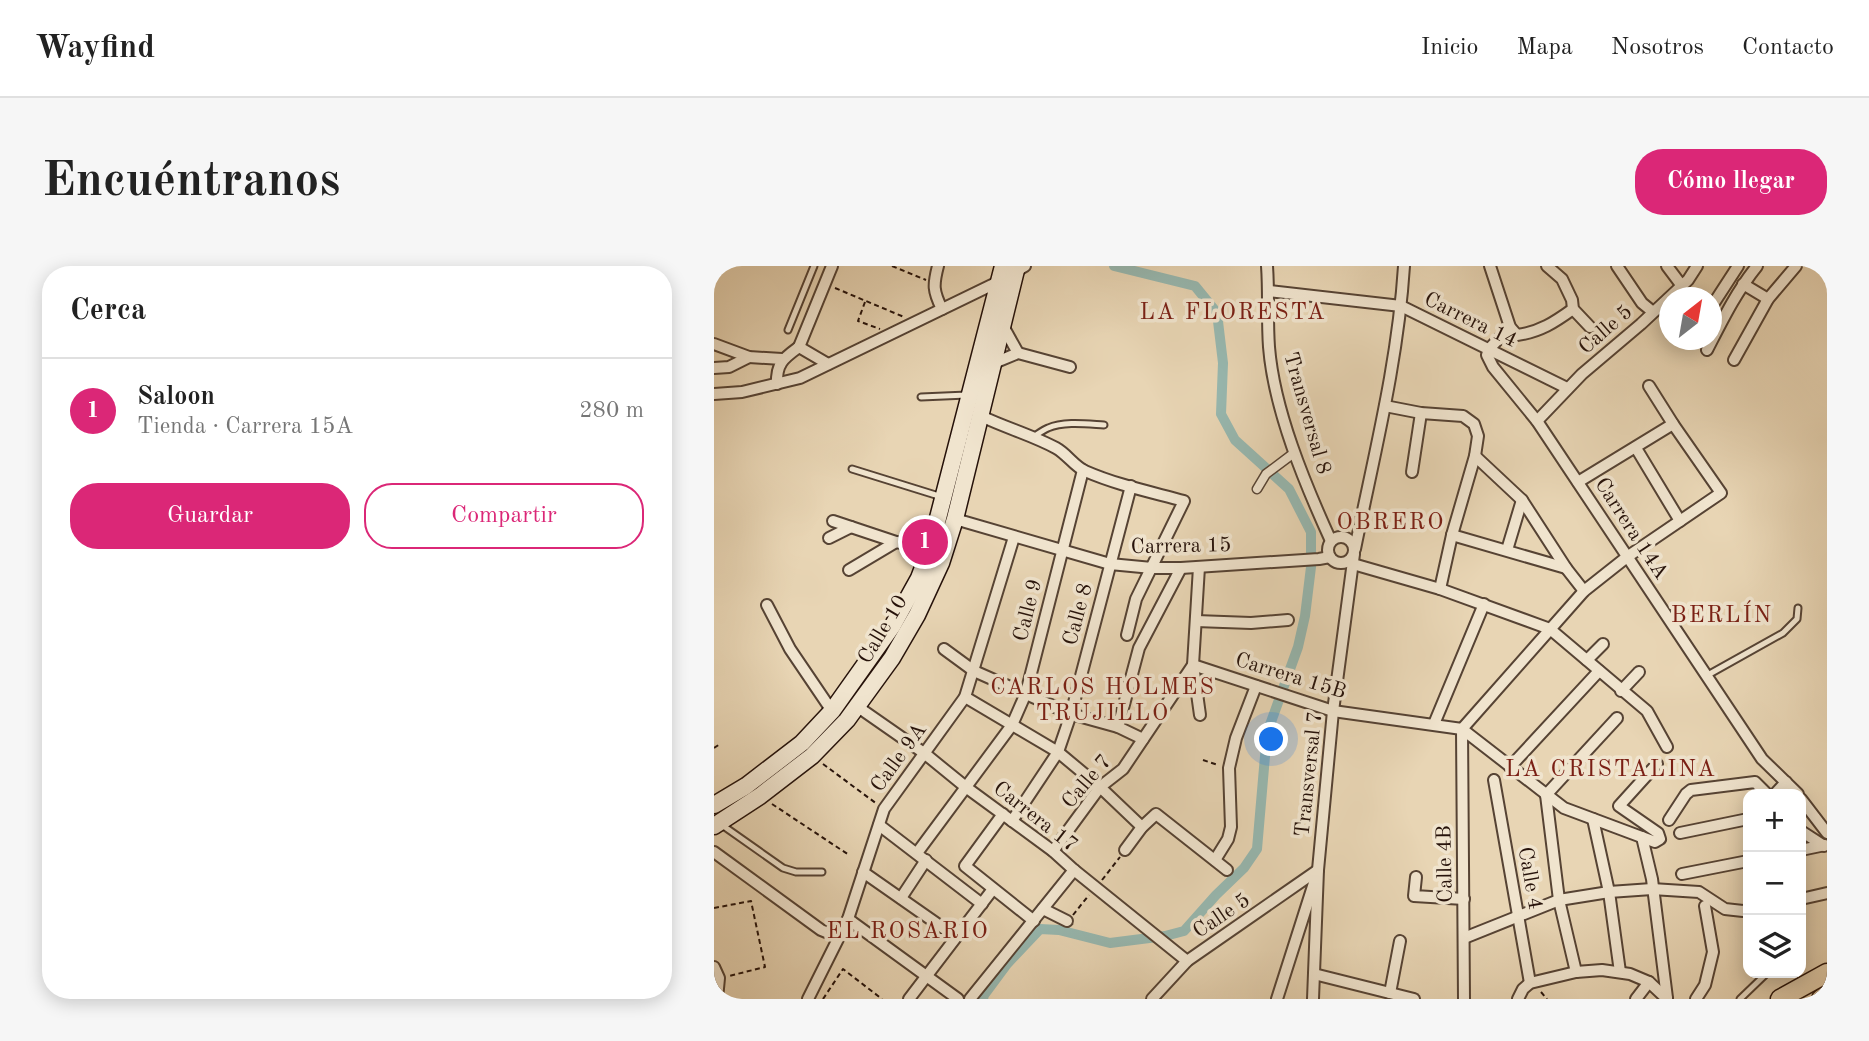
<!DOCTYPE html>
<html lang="es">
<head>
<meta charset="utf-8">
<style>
  body { margin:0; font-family:"Old Standard TT",serif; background:#f6f6f6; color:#222 }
  .controls { position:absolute; right:21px; bottom:21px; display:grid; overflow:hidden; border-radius:14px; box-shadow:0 4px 18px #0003 }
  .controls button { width:63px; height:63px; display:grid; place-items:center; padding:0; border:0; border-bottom:2px solid #e0e0e0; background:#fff; color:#222; font:35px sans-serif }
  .compass { position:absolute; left:945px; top:21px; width:63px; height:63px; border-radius:50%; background:#fff; box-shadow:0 4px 18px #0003; rotate:31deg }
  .you { position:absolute; left:558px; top:474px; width:24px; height:24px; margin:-18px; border:5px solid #fff; border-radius:50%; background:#1a73e8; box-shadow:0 0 0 10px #1a73e833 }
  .badge { display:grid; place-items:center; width:46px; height:46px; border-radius:50%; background:#db2777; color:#fff; font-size:23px; font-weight:700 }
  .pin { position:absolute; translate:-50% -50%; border:4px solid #fff; box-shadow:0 2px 7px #0006 }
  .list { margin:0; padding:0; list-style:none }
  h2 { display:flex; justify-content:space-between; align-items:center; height:91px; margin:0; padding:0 28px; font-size:30px }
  h2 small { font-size:23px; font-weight:400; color:#767676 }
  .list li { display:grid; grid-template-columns:46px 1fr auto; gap:21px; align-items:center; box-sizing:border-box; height:105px; padding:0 28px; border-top:2px solid #e0e0e0 }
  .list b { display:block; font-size:26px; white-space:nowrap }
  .list p { margin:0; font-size:23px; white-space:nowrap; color:#767676 }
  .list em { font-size:23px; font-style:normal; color:#767676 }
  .actions { display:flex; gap:14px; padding:21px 28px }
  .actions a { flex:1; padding:16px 0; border:2px solid #db2777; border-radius:28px; text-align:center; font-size:24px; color:#db2777 }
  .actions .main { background:#db2777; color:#fff }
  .icon { flex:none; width:38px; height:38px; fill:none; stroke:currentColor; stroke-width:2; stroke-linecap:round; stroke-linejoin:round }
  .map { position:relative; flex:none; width:1113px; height:733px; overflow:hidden; border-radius:28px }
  header { display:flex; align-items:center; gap:42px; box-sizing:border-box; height:98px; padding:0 35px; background:#fff; border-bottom:2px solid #e0e0e0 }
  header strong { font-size:33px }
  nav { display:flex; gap:38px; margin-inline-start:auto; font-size:24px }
  .intro { display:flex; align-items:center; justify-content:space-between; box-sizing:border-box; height:168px; padding:0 42px }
  h1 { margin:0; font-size:49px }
  .button { padding:18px 32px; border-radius:28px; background:#db2777; color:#fff; font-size:24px; font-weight:700 }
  main { display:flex; gap:42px; padding:0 42px }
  aside { flex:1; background:#fff; border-radius:28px; box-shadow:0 4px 18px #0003 }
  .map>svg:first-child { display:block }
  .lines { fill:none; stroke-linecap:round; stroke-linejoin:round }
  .canal { stroke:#97b8b0; stroke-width:10 }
  .service-casing { stroke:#564334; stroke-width:9 }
  .pedestrian-casing { stroke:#564334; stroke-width:11 }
  .minor-casing { stroke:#564334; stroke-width:14 }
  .secondary-casing { stroke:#26120a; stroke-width:19 }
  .trunk-casing { stroke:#26120a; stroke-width:21 }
  .path { stroke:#26120a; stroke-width:2; stroke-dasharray:5 3.5; stroke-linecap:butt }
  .service { stroke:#f0e4ce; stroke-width:5 }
  .pedestrian { stroke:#f0e4ce; stroke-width:8 }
  .minor { stroke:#f0e4ce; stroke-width:10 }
  .secondary { stroke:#f0e4ce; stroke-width:16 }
  .trunk { stroke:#e8d5b4; stroke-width:18 }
  .labels { text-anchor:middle; stroke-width:7; stroke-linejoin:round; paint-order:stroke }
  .street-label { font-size:21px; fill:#26120a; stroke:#f0e4ce }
  .neighbourhood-label { font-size:23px; letter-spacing:2px; fill:#7a1f14; stroke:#f0e4ce }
</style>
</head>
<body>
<header>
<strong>Wayfind</strong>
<nav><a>Inicio</a><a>Mapa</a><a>Nosotros</a><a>Contacto</a></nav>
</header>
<div class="intro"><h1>Encuéntranos</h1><a class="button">Cómo llegar</a></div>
<main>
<aside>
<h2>Cerca<small></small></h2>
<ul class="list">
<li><span class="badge">1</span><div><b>Saloon</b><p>Tienda · Carrera 15A</p></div><em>280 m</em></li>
</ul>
<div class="actions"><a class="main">Guardar</a><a>Compartir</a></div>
</aside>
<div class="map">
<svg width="1113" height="733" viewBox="0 0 1113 733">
  <rect width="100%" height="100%" fill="#e8d5b4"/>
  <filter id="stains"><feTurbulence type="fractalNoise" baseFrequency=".00286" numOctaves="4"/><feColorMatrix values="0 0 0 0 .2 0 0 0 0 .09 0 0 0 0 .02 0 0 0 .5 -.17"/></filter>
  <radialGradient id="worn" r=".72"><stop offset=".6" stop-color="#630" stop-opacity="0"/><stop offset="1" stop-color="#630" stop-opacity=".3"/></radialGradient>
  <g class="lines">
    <path class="canal" d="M269,733L270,729L293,698L326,663L345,664L396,677L451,670L470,665L502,629L530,602L543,583L553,467L584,381L591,350L597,301V266L575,223L521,174L507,148L509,97L503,47L481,20L400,0"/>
    <g class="service-casing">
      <g id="service">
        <path d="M74,64L100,0"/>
        <path d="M207,131L253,129"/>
        <path d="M319,171C324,168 329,164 334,162C350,155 373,158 390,159"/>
        <path d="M138,203L228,231"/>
        <path d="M992,410L1069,367L1083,353L1084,342"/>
        <path d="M8,559L69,602L82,606H108"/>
        <path d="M1026,733L1053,707"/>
      </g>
    </g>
    <g class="pedestrian-casing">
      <path id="pedestrian" d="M543,223L552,208L580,187"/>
    </g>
    <g class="minor-casing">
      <g id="minor">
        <path d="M224,0C219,19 219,25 228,43"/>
        <path d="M553,0C555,27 553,54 555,81C560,144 591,218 617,275"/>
        <path d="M776,0L796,61L803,69C826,66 841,56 859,43"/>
        <path d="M833,0L848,13L858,34L859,43L876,61"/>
        <path d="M903,0L928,37L939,46"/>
        <path d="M953,0L968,20"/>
        <path d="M1029,18L1054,33"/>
        <path d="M555,25L687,40L853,122"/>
        <path d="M998,40L1024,0"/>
        <path d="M289,60L304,87"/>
        <path d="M796,61L775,83L773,89L779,101L823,155L1048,493L1084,528"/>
        <path d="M0,78L35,91L68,93"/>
        <path d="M85,81L118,0"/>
        <path d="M85,81L114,98"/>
        <path d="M993,84C1008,55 1022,26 1043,0"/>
        <path d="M1020,94L1054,33L1082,0"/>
        <path d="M280,97L304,87L356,101"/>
        <path d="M0,102L15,101L35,91"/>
        <path d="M63,118C62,97 70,92 85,81"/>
        <path d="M0,128L28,126L86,112L286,15L311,0"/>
        <path d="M671,140L707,147L749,150L760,158L764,170L761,190L738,269L726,323"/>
        <path d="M267,150C292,162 318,169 342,182C353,188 360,200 371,205C403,219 437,226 470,235L422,333L413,369"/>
        <path d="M823,155L868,108L927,58L974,14L983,0"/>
        <path d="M922,182L966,255"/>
        <path d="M761,190L808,234L852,302L870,325"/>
        <path d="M698,206L707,147"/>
        <path d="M864,216L959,158"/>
        <path d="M241,253L396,298L438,302H467L605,293L616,291"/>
        <path d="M119,255L182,276L216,283"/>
        <path d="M738,269L852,302"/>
        <circle cx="627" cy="284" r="13"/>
        <path d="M115,272L137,261"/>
        <path d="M641,283C660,189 684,96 690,0"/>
        <path d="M793,284L808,234"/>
        <path d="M639,298L726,323L836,363L933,445L953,481"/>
        <path d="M485,301L479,399L486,449"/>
        <path d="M135,304L182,276"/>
        <path d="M53,339L76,383L118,445"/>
        <path d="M482,355L537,357L574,354"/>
        <path d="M230,383L260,405L357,448L404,461L429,473"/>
        <path d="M873,394L889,378"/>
        <path d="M907,425L925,406"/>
        <path d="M251,431L344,486L386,521L428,561"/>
        <path d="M144,441L210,487L253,522L339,585L360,604L473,695"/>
        <path d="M720,458L770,338"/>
        <path d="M404,461L425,382L467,302"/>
        <path d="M748,463L870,325L913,291L1007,227L959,158L935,120"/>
        <path d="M748,463L750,733"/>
        <path d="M796,501L885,405"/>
        <path d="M780,514L816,717"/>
        <path d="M1061,528L1072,516"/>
        <path d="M832,529L845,634L862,706"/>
        <path d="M832,529L903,452"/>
        <path d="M1087,533L1113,567"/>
        <path d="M289,548L251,600L320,655"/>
        <path d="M879,553L895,626L906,706"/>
        <path d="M955,554L972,528L977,524L1041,516L1053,528"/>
        <path d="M298,555L344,486L357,448L417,220"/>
        <path d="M165,559L268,638"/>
        <path d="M1087,565L1110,580"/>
        <path d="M966,567L1034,553"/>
        <path d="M928,571L938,613L953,732"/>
        <path d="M411,584L428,561L442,548L513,604"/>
        <path d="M1087,584L1111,579"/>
        <path d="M339,585L386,521L409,503L479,399L619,445L748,463L850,542L941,576L946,573L944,567L905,540L943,498"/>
        <path d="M0,586L107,664L124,671"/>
        <path d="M203,587L298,459L312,427L369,204"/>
        <path d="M501,594L514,573L517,561L515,502L522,472L542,420"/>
        <path d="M149,606L242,671"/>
        <path d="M968,608L1034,595"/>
        <path d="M702,611L700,630L750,633"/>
        <path d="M187,632L212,594"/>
        <path d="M1087,633L1113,627"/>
        <path d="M329,643L353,655"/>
        <path d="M134,653L244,733"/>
        <path d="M750,672L845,634L895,626L938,623L985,626L1011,643L1029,645L1034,644"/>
        <path d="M0,701L5,712L3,733"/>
        <path d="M600,708L700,733"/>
        <path d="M676,727L686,675"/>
        <path d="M94,733L134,653L170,543L251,431L300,271"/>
        <path d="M195,733L279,623"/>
        <path d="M256,733L360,604"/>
        <path d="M438,733L473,695L604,604"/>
        <path d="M563,733L600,617"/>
        <path d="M599,733L604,604L619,445L640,288"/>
        <path d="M804,733L809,723L816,717L862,706L888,704L916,708L935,716L953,733"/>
        <path d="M922,733L935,716"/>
        <path d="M982,733L991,719L999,686L991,640"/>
      </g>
    </g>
    <g class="secondary-casing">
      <g id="secondary">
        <path d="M0,539L32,520L88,477L118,445L179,359L205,312L216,283L289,0"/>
        <path d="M0,560L46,530L98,490L133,454L178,392L203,349L227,297L241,253L303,0"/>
      </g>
    </g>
    <g class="trunk-casing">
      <g id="trunk">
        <path d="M1066,733L1113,707"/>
        <path d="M1107,733L1113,729"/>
      </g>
    </g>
    <g class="path">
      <path d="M178,0L212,14"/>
      <path d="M121,22L190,51"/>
      <path d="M151,36L144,55L166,63"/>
      <path d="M0,482L6,478"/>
      <path d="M489,494L504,499"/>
      <path d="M109,498L163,538"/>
      <path d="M58,538L135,589"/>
      <path d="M388,614L406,591"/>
      <path d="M0,642L37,635L51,701L15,710"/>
      <path d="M359,649L375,629"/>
      <path d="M827,726L833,733"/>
      <path d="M109,733L129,703L168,733"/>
    </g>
    <use href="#service" class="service"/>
    <use href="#pedestrian" class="pedestrian"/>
    <use href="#minor" class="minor"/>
    <use href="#secondary" class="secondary"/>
    <use href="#trunk" class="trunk"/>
  </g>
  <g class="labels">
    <g class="street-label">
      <text transform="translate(757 53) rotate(26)" y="7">Carrera 14</text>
      <text transform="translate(891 63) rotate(-41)" y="7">Calle 5</text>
      <text transform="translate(594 147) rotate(74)" y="7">Transversal 8</text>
      <text transform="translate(918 262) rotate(57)" y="7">Carrera 14A</text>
      <text transform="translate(467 279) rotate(-1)" y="7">Carrera 15</text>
      <text transform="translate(313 344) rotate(-76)" y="7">Calle 9</text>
      <text transform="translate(363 348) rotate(-75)" y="7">Calle 8</text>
      <text transform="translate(168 363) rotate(-59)" y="7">Calle 10</text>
      <text transform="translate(577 409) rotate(17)" y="7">Carrera 15B</text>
      <text transform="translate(184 491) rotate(-54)" y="7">Calle 9A</text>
      <text transform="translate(594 508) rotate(-84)" y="7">Transversal 7</text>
      <text transform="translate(372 515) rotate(-49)" y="7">Calle 7</text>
      <text transform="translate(322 550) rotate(38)" y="7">Carrera 17</text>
      <text transform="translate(730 598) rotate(-91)" y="7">Calle 4B</text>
      <text transform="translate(817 612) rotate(80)" y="7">Calle 4</text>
      <text transform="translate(507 649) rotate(-34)" y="7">Calle 5</text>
    </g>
    <g class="neighbourhood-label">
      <text x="519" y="53">LA FLORESTA</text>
      <text x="677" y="263">OBRERO</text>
      <text x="1008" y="356">BERLÍN</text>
      <text x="389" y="428">CARLOS HOLMES<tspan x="389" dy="26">TRUJILLO</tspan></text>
      <text x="897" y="510">LA CRISTALINA</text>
      <text x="194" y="672">EL ROSARIO</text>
    </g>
  </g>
  <rect width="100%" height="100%" filter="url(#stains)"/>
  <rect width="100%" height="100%" fill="url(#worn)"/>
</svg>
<div class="controls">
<button>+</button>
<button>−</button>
<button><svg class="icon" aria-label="layers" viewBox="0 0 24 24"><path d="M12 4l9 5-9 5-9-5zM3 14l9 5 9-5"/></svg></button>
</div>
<svg class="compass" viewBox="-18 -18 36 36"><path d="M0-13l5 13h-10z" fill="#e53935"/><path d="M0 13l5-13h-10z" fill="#767676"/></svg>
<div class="you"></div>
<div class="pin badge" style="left:211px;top:276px">1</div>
</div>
</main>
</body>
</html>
